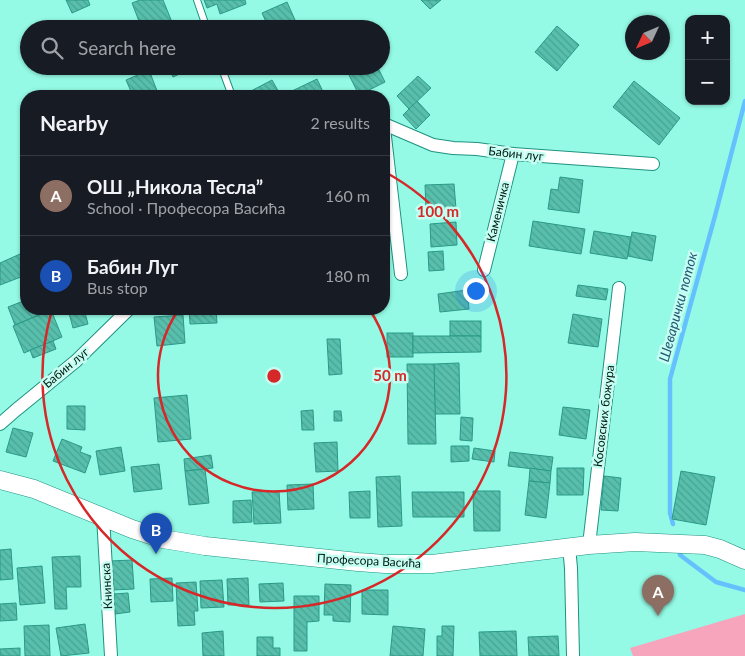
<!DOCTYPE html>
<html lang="en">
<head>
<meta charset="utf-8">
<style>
  body { margin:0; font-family:Lato,sans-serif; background:#20242c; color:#f1f3f6 }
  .controls { position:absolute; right:15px; top:15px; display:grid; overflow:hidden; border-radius:10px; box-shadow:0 1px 4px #0004 }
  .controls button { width:45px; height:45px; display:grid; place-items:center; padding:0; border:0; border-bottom:1px solid #363941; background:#171b24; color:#f1f3f6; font:25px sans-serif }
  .compass { position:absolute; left:625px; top:15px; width:45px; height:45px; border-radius:50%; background:#171b24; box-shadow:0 1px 4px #0004; rotate:226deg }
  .you { position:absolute; left:475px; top:290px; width:18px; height:18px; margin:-12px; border:4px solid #fff; border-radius:50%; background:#1a73e8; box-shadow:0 0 0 8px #1a73e833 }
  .badge { display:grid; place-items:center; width:32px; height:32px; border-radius:50%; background:#d93025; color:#fff; font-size:16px; font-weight:700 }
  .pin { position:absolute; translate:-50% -41px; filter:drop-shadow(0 1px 2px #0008) }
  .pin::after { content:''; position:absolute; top:26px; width:18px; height:15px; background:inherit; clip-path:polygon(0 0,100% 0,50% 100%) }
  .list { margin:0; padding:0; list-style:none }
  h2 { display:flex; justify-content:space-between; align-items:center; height:65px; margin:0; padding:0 20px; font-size:21px }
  h2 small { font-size:16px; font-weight:400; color:#9ea1a6 }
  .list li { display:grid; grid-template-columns:32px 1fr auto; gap:15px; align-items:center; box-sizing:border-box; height:80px; padding:0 20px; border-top:1px solid #363941 }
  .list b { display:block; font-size:19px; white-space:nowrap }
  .list p { margin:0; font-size:16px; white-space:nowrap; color:#9ea1a6 }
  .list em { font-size:16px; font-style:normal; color:#9ea1a6 }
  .icon { flex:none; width:28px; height:28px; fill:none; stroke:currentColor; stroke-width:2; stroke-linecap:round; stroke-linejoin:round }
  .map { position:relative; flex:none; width:745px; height:656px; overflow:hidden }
  .search { position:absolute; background:#171b24; box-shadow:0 1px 4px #0004; left:20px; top:20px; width:370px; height:55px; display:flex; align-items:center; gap:12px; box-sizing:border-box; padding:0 18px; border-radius:28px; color:#9ea1a6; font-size:19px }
  .panel { position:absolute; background:#171b24; box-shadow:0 1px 4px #0004; left:20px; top:90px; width:370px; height:225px; border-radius:20px }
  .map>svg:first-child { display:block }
  .grass { fill:#f6a5bd }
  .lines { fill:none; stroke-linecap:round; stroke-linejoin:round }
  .stream { stroke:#65c1fd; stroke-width:4.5 }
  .building { fill:url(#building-back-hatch); stroke:#2b9988 }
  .lane-casing { stroke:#1f9280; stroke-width:8 }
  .street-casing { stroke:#1f9280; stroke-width:14 }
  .secondary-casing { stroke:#1f9280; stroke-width:19 }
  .lane { stroke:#fff; stroke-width:6 }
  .street { stroke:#fff; stroke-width:12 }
  .secondary { stroke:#fff; stroke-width:18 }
  .ring { fill:none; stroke:#d62828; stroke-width:2.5 }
  .labels { text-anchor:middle; stroke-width:5; stroke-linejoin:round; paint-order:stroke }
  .street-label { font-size:12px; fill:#021814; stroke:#c5fff2 }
  .water-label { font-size:14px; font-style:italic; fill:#245574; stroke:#c5fff2 }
  .centre { fill:#d62828; stroke:#c5fff2; stroke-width:2.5 }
  .ring-label { font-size:15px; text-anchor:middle; font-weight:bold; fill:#d62828; stroke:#c5fff2; stroke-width:5; stroke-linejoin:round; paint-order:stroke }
</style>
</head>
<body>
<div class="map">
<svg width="745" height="656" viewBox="0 0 745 656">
  <defs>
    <pattern id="building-back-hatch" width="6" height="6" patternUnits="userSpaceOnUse" patternTransform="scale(1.25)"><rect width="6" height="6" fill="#57bfac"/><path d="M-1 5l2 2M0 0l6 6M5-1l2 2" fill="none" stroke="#4aa393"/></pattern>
  </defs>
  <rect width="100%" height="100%" fill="#94fae5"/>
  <path class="grass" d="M745,614V656H633L630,648Z"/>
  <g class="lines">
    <g class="stream">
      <path d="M673,524L670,513V379L715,216L745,101"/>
      <path d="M680,553V555L716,582L745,590"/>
    </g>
  </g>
  <g class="building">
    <path d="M66,0H88L90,5L72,13Z"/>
    <path d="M140,0H163L174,27L169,29H142L132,3Z"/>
    <path d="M204,0H245L246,4L220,14L217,4L207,8Z"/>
    <path d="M421,0H441L430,9Z"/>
    <path d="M287,2L299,29H264L263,26L267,24L262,13Z"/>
    <path d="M557,26L579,45L557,71L535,52Z"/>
    <path d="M168,66H195V67L173,77Z"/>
    <path d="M377,66L385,82L359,95L345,67Z"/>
    <path d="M149,70L159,96H133L126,80Z"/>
    <path d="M418,76L431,88L409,109L397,96Z"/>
    <path d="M317,79L325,96H295L292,91Z"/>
    <path d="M272,80L281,96H254L251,91Z"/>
    <path d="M634,81L680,118L659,145L613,107Z"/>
    <path d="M417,101L430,115L416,129L403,115Z"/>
    <path d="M560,177L583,180L579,213L548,209L551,189L558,190Z"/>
    <path d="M454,184L456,209L426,210L425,185Z"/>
    <path d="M533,221L585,229L581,254L529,246Z"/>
    <path d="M456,222L457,245L431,247L430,224Z"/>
    <path d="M594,231L631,237L627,259L590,253Z"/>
    <path d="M632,232L656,236L652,261L628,256Z"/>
    <path d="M443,251L444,270L429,271L428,252Z"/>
    <path d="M20,254L26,269V275L0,285V263Z"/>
    <path d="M578,285L608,289L606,300L576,296Z"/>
    <path d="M467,290L469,309L440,312L438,294Z"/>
    <path d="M26,300V309H47L48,311L15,325L8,307Z"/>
    <path d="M84,309L88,324L73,328L69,313Z"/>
    <path d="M189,309H216L217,323L190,324Z"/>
    <path d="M51,310L62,337L24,353L13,326Z"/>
    <path d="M573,314L602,319L598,347L568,343Z"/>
    <path d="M183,315L185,343L157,346L154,317Z"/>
    <rect x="450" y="321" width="31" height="15"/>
    <rect x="387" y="333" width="26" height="24"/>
    <path d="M413,336H481V352L413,353Z"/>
    <path d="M327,339H340L342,374L329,375Z"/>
    <path d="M53,341L56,349L33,358L30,350Z"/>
    <path d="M459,363L460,414H435L434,364Z"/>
    <path d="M407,364H434L436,444H408Z"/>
    <path d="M187,395L191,439L158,442L154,398Z"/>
    <path d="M67,406H85V430L67,429Z"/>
    <path d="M563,407L590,410L586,439L559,435Z"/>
    <path d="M313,410L314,430H302L301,411Z"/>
    <path d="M334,411H341L342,421H334Z"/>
    <path d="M461,417L473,418L472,441L460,440Z"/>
    <path d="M13,428L33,433L26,457L6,452Z"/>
    <path d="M62,439L82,447L80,452L91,456L85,473L53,461Z"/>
    <path d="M337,442L338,471L316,472L314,443Z"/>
    <path d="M451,446H469V461L451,462Z"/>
    <path d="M121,447L125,471L100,475L96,451Z"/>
    <path d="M474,448L495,451L494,462L472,459Z"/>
    <path d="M510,452L553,457L551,471L508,466Z"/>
    <path d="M211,455L213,468L185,471L184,459Z"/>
    <path d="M159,464L162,489L134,492L131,467Z"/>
    <path d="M530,468L551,471L550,483L529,481Z"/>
    <path d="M557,468H584L583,495H557Z"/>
    <path d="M205,469L209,503L189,505L185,471Z"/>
    <path d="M681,471L715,477L706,525L672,519Z"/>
    <path d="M400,476L402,526L378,527L376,477Z"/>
    <path d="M604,476L621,478L618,511L601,510Z"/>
    <path d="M529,481L550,483L546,518L525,515Z"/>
    <path d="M313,484L314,509L288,510L287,485Z"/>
    <path d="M279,491L281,523L254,524L252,492Z"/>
    <path d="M370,491V518H350L349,492Z"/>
    <path d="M473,491H500V531H474Z"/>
    <path d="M412,492H464V517H413Z"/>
    <path d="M251,500L252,522L233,523V501Z"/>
    <path d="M11,549L13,579L0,580V550Z"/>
    <path d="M80,556L81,587H66L67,609H55L52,557Z"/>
    <path d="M132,560L134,589L111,590L110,561Z"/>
    <path d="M42,566L45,603L20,605L17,568Z"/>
    <path d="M172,578L173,601L151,602L150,579Z"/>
    <path d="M248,578L249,605H228L227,579Z"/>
    <path d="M222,580L224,607L201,608L200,581Z"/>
    <path d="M196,582L198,611H194L195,625L178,626L176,583Z"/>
    <path d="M283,583L284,601L260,602L259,584Z"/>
    <path d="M325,584L351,585L350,622L333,621V615H324Z"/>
    <path d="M362,590H388V615L362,614Z"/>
    <path d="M128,593L130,612L115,614L113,594Z"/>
    <path d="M294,596H319V621L307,622V651H294Z"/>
    <path d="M16,603L17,620L0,621V604Z"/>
    <path d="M85,624L89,653L61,656L56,628Z"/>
    <path d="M49,625L50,656H25L24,626Z"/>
    <path d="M393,626L425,629L423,656H390Z"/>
    <path d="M442,626H454L453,656H437V636H442Z"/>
    <path d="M223,631L224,656H203L202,633Z"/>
    <path d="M516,631L517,656H480L479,632Z"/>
    <path d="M558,636L559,656H529L528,637Z"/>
    <path d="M257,637H273V648H280V656H257Z"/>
    <path d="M20,648V656H0V649Z"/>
  </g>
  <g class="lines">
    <g class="lane-casing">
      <g id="lane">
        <path d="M197,0L207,29"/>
        <path d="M221,66L232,96"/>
      </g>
    </g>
    <g class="street-casing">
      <g id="street">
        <path d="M384,124L433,145L453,148L477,149L513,154L653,164"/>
        <path d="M384,128L401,274"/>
        <path d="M484,270L513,154"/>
        <path d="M0,424L16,410L76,361L129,309"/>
        <path d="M103,516L111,656"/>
        <path d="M589,545L619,288"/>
        <path d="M569,547L571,568L573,656"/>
      </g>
    </g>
    <g class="secondary-casing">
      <path id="secondary" d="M0,480L34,489L132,529L163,539L205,546L358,562L385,564H432L589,545L635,542L705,545L720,549L745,560"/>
    </g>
    <use href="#lane" class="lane"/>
    <use href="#street" class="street"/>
    <use href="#secondary" class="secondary"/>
  </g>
  <g class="ring">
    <path d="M369 309A116 116 0 1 1 179 309"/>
    <path d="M385 172A232 232 0 1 1 52 310"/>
  </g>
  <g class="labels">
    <g class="street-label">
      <text transform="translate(516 154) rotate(6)" y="4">Бабин луг</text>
      <text transform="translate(498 212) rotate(-76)" y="4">Каменичка</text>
      <text transform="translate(66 368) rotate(-40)" y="4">Бабин луг</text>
      <text transform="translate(604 416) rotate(-83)" y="4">Косовских божура</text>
      <text transform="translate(369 561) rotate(3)" y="4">Професора Васића</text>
      <text transform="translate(107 586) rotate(-93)" y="4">Книнска</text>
    </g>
    <g class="water-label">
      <text transform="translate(678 307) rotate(-75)" y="5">Шеварички поток</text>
    </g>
  </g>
  <circle cx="274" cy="376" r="8" class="centre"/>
  <g class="ring-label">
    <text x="438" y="217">100 m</text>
    <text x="390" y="381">50 m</text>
  </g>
</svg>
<div class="controls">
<button>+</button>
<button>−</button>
</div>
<svg class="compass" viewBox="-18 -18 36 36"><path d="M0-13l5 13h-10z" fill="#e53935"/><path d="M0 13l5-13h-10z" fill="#9ea1a6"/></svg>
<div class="you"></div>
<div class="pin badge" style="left:658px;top:616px;background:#8d6e63">A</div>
<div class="pin badge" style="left:156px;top:554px;background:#1a4fb4">B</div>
<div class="search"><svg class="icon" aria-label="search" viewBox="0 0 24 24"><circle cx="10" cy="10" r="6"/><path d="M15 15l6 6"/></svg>Search here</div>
<section class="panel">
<h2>Nearby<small>2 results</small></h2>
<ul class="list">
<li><span class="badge" style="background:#8d6e63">A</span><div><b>ОШ „Никола Тесла”</b><p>School · Професора Васића</p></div><em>160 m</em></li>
<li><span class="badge" style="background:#1a4fb4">B</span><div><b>Бабин Луг</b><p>Bus stop</p></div><em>180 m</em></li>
</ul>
</section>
</div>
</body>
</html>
